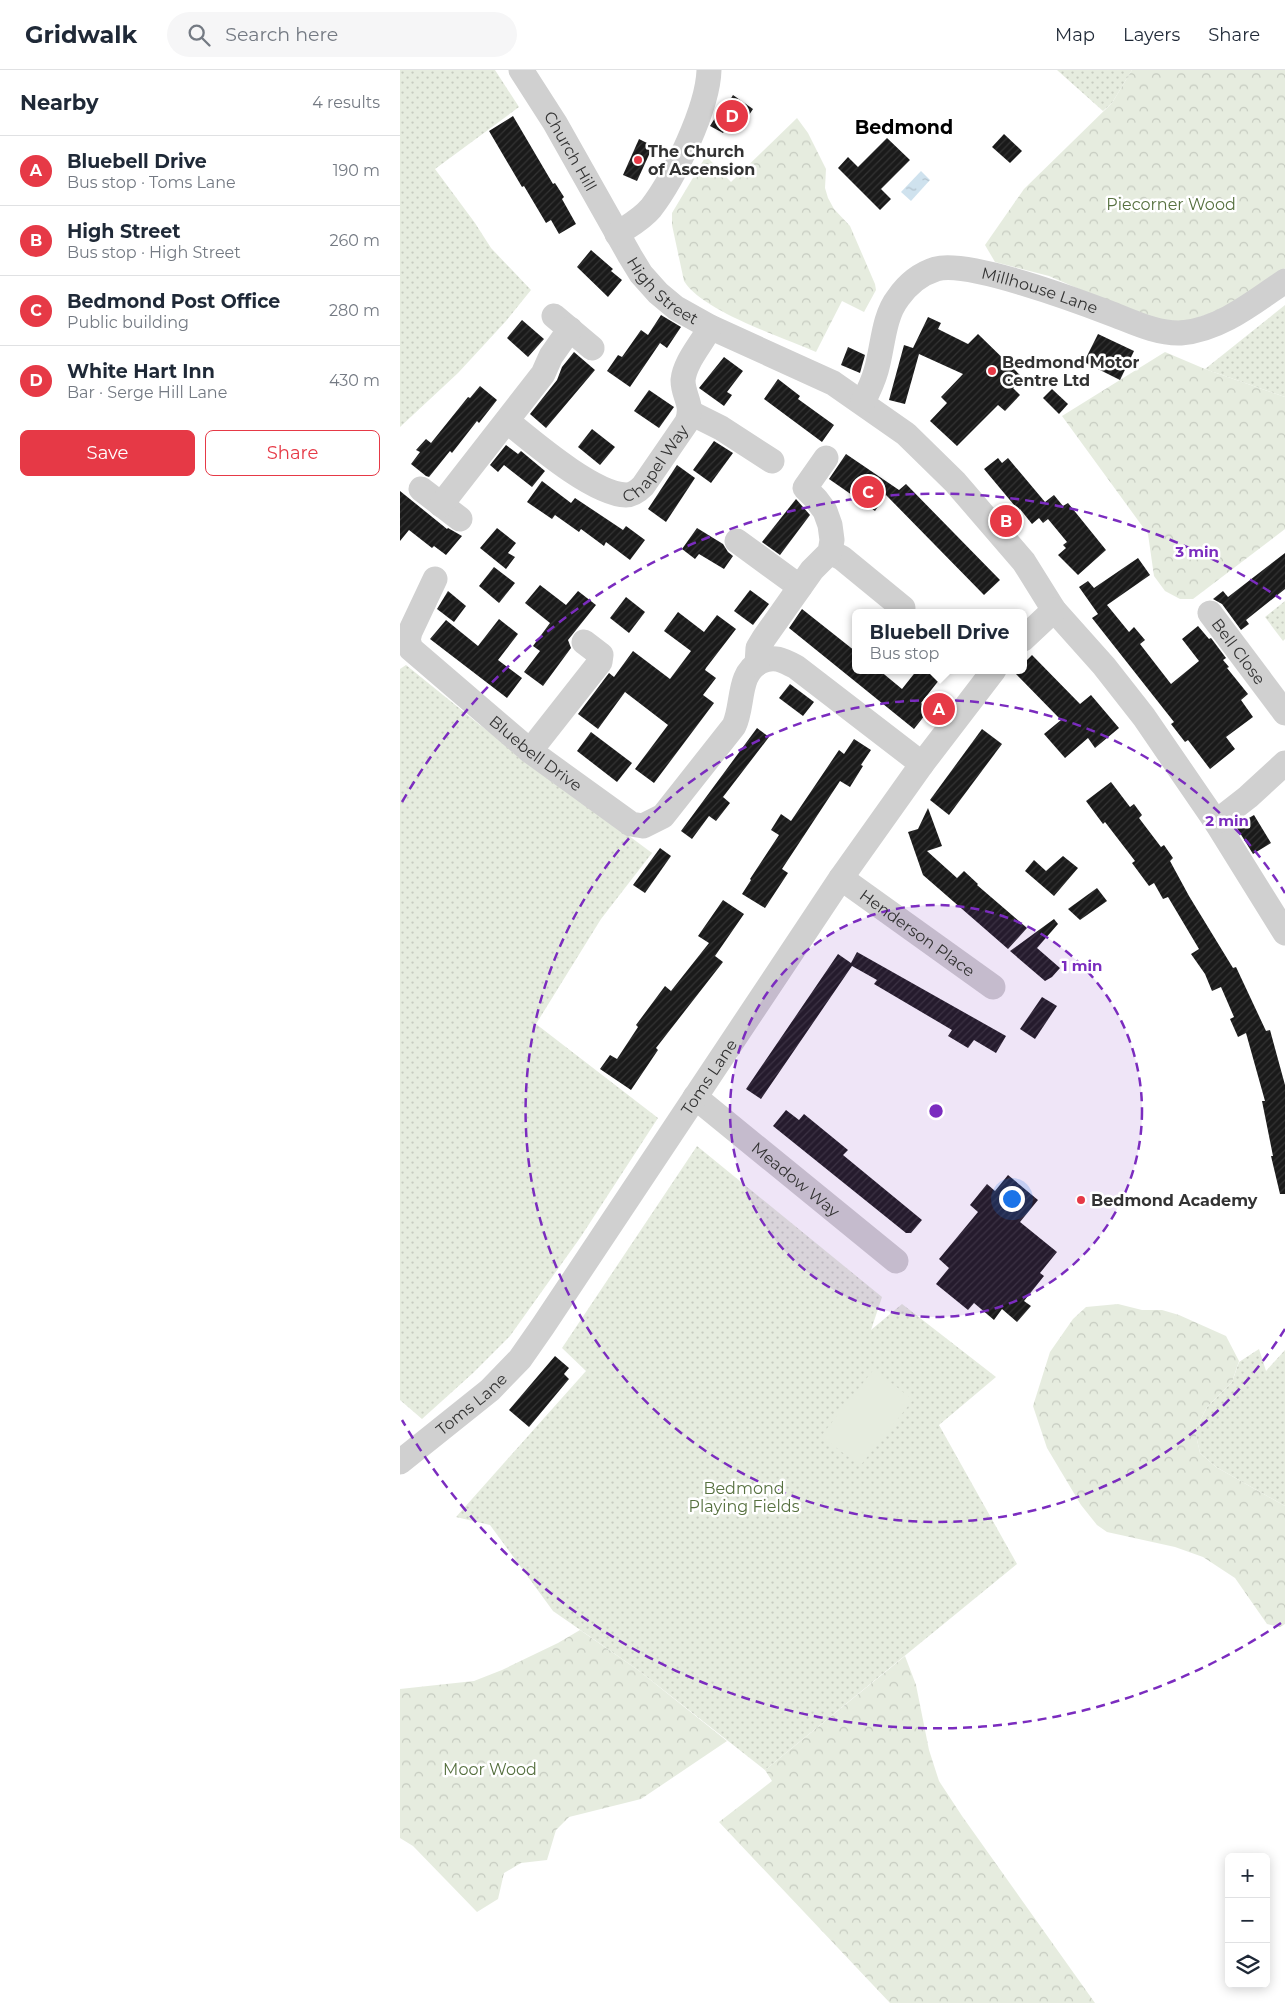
<!DOCTYPE html>
<html lang="en">
<head>
<meta charset="utf-8">
<style>
  body { margin:0; font-family:Montserrat,sans-serif; background:#f6f6f7; color:#1f2937 }
  .controls { position:absolute; right:15px; bottom:15px; display:grid; overflow:hidden; border-radius:8px; box-shadow:0 2px 12px #0003 }
  .controls button { width:45px; height:45px; display:grid; place-items:center; padding:0; border:0; border-bottom:1px solid #e0e1e3; background:#fff; color:#1f2937; font:25px sans-serif }
  .you { position:absolute; left:611px; top:1128px; width:18px; height:18px; margin:-12px; border:4px solid #fff; border-radius:50%; background:#1a73e8; box-shadow:0 0 0 8px #1a73e833 }
  .badge { display:grid; place-items:center; width:32px; height:32px; border-radius:50%; background:#e63946; color:#fff; font-size:16px; font-weight:700 }
  .pin { position:absolute; translate:-50% -50%; border:2px solid #fff; box-shadow:0 1px 5px #0006 }
  .popup { position:absolute; left:452px; top:539px; width:175px; height:65px; box-sizing:border-box; display:grid; place-content:center; border-radius:8px; background:#fff; filter:drop-shadow(0 1px 4px #0005); font-size:16px; white-space:nowrap; color:#747a83 }
  .popup b { font-size:19px; color:#1f2937 }
  .popup::after { content:''; position:absolute; left:50%; top:100%; margin-left:-10px; border:10px solid transparent; border-top-color:#fff }
  .list { margin:0; padding:0; list-style:none }
  h2 { display:flex; justify-content:space-between; align-items:center; height:65px; margin:0; padding:0 20px; font-size:21px }
  h2 small { font-size:16px; font-weight:400; color:#747a83 }
  .list li { display:grid; grid-template-columns:32px 1fr auto; gap:15px; align-items:center; box-sizing:border-box; height:70px; padding:0 20px; border-top:1px solid #e0e1e3 }
  .list b { display:block; font-size:19px; white-space:nowrap }
  .list p { margin:0; font-size:16px; white-space:nowrap; color:#747a83 }
  .list em { font-size:16px; font-style:normal; color:#747a83 }
  .actions { display:flex; gap:10px; padding:15px 20px }
  .actions a { flex:1; padding:11px 0; border:1px solid #e63946; border-radius:8px; text-align:center; font-size:18px; color:#e63946 }
  .actions .main { background:#e63946; color:#fff }
  .icon { flex:none; width:28px; height:28px; fill:none; stroke:currentColor; stroke-width:2; stroke-linecap:round; stroke-linejoin:round }
  .map { position:relative; flex:none; width:885px; height:1933px; overflow:hidden }
  header { display:flex; align-items:center; gap:30px; box-sizing:border-box; height:70px; padding:0 25px; background:#fff; border-bottom:1px solid #e0e1e3 }
  header strong { font-size:24px }
  nav { display:flex; gap:28px; margin-inline-start:auto; font-size:18px }
  .search { width:350px; height:45px; background:#f6f6f7; display:flex; align-items:center; gap:12px; box-sizing:border-box; padding:0 18px; border-radius:28px; color:#747a83; font-size:19px }
  main { display:flex }
  aside { flex:1; background:#fff }
  .map>svg:first-child { display:block }
  .grass { fill:url(#grass-dots) }
  .forest { fill:url(#forest-crowns) }
  .garden { fill:#e6ecdf }
  .water { fill:url(#water-ripples) }
  .building { fill:url(#building-hatch) }
  .lines { fill:none; stroke-linecap:round; stroke-linejoin:round }
  .minor { stroke:#d0d0d0; stroke-width:25 }
  .ring { fill:none; stroke:#7b2cbf; stroke-width:2.5; stroke-dasharray:9 6 }
  .poi-dot { fill:#e63946; stroke:#fff; stroke-width:2 }
  .labels { text-anchor:middle; stroke-width:5; stroke-linejoin:round; paint-order:stroke }
  .street-label { font-size:16px; fill:#333; stroke:#fff }
  .poi-label { font-size:16px; font-weight:bold; fill:#333; stroke:#fff; text-anchor:start }
  .park-label { font-size:16px; fill:#56703f; stroke:#fff }
  .quarter-label { font-size:19px; font-weight:bold; fill:#000; stroke:#fff }
  .centre { fill:#7b2cbf; stroke:#fff; stroke-width:2.5 }
  .ring-label { font-size:15px; text-anchor:middle; font-weight:bold; fill:#7b2cbf; stroke:#fff; stroke-width:5; stroke-linejoin:round; paint-order:stroke }
</style>
</head>
<body>
<header>
<strong>Gridwalk</strong>
<div class="search"><svg class="icon" aria-label="search" viewBox="0 0 24 24"><circle cx="10" cy="10" r="6"/><path d="M15 15l6 6"/></svg>Search here</div>
<nav><a>Map</a><a>Layers</a><a>Share</a></nav>
</header>
<main>
<aside>
<h2>Nearby<small>4 results</small></h2>
<ul class="list">
<li><span class="badge">A</span><div><b>Bluebell Drive</b><p>Bus stop · Toms Lane</p></div><em>190 m</em></li>
<li><span class="badge">B</span><div><b>High Street</b><p>Bus stop · High Street</p></div><em>260 m</em></li>
<li><span class="badge">C</span><div><b>Bedmond Post Office</b><p>Public building</p></div><em>280 m</em></li>
<li><span class="badge">D</span><div><b>White Hart Inn</b><p>Bar · Serge Hill Lane</p></div><em>430 m</em></li>
</ul>
<div class="actions"><a class="main">Save</a><a>Share</a></div>
</aside>
<div class="map">
<svg width="885" height="1933" viewBox="0 0 885 1933">
  <defs>
    <pattern id="grass-dots" width="8" height="8" patternUnits="userSpaceOnUse" patternTransform="scale(1.25)"><rect width="8" height="8" fill="#e6ecdf"/><path d="M2 2h.1M6 6h.1" fill="none" stroke="#c6cbc0" stroke-width="1.8" stroke-linecap="round"/></pattern>
    <pattern id="forest-crowns" width="20" height="18" patternUnits="userSpaceOnUse" patternTransform="scale(1.25)"><rect width="20" height="18" fill="#e6ecdf"/><path d="M2 6a3 3 0 1 1 6 0M12 15a3 3 0 1 1 6 0" fill="none" stroke="#c6cbc0"/></pattern>
    <pattern id="water-ripples" width="26" height="14" patternUnits="userSpaceOnUse" patternTransform="scale(1.25)"><rect width="26" height="14" fill="#cfe2ee"/><path d="M2 4q2-2 4 0t4 0M15 11q2-2 4 0t4 0" fill="none" stroke="#b2c2cd"/></pattern>
    <pattern id="building-hatch" width="6" height="6" patternUnits="userSpaceOnUse" patternTransform="scale(1.25)"><rect width="6" height="6" fill="#1a1a1a"/><path d="M-1 1l2-2M0 6l6-6M5 7l2-2" fill="none" stroke="#333"/></pattern>
  </defs>
  <rect width="100%" height="100%" fill="#fff"/>
  <g class="grass">
    <path d="M0,0H95L119,37L35,99L75,153L91,178L131,220L106,251L58,303L0,357Z"/>
    <path d="M657,0H732L712,33L703,41Z"/>
    <path d="M885,235V327L805,299Z"/>
    <path d="M885,531V569L883,571L865,547Z"/>
    <path d="M6,595L80,655L252,783L201,849L136,954L258,1048L180,1168L110,1266L73,1303L22,1349L0,1330V599Z"/>
    <path d="M297,1076L482,1227L471,1260L502,1234L596,1307L539,1355L617,1494L365,1700L238,1600L153,1541L90,1455L56,1447L186,1301L162,1278Z"/>
    <path d="M859,1279L866,1301L885,1280V1436L816,1397L800,1383L795,1361L807,1337L832,1312L839,1292Z"/>
  </g>
  <g class="forest">
    <path d="M732,0H885V198L824,239L781,253L753,251L649,206L595,192L585,175L624,119L712,33Z"/>
    <path d="M397,48L408,63L426,99L425,118L428,128L434,139L450,156L475,214L476,220L464,242L442,231L416,282C382,267 302,241 284,211L272,155V143L306,86L331,112Z"/>
    <path d="M765,282L805,299L885,327V459L793,529H780L765,521L754,506L748,464L662,346Z"/>
    <path d="M718,1234L742,1240H762L779,1245L826,1266L839,1291L832,1312L807,1337L795,1361L800,1383L816,1397L885,1436V1554L880,1557L867,1554L835,1508L803,1487L775,1477L707,1462L697,1455L681,1435L647,1378L633,1336L650,1282L673,1249L686,1237Z"/>
    <path d="M180,1560L238,1600L327,1671L241,1729L169,1747L156,1760L147,1790L121,1793L104,1803L98,1829L77,1842L13,1776L0,1768V1619L74,1611L102,1600L158,1573Z"/>
    <path d="M505,1586L516,1615L529,1680L539,1711L562,1746L695,1933H490L319,1752L372,1711L365,1700Z"/>
  </g>
  <path class="garden" d="M474,1299L513,1330L460,1396L421,1366Z"/>
  <path class="water" d="M521,101L530,110L511,131L501,122Z"/>
  <g class="building">
    <path d="M333,25L353,39L339,60L329,54L323,63L310,56L327,29L330,30Z"/>
    <path d="M113,46L153,114L155,113L164,127L162,129L176,154L159,164L151,150L146,153L124,116L122,117L89,61Z"/>
    <path d="M604,64L622,81L610,93L592,77Z"/>
    <path d="M487,68L510,90L481,119L491,129L480,140L438,98L448,87L458,97Z"/>
    <path d="M239,69L253,76L237,111L223,105Z"/>
    <path d="M191,180L213,199L211,201L222,210L208,227L177,197Z"/>
    <path d="M261,245L281,257L267,278L260,273L230,317L207,301L218,285L222,287L241,260L248,265Z"/>
    <path d="M528,247L541,253L538,259L568,274L578,264L623,308L613,318L620,325L605,341L598,335L557,376L530,351L547,333L541,327L563,304L519,284L505,334L489,330L504,275L513,278Z"/>
    <path d="M122,250L144,269L128,287L107,268Z"/>
    <path d="M698,264L734,281L720,310L684,292Z"/>
    <path d="M448,277L465,285L460,303L441,295Z"/>
    <path d="M174,282L195,300L146,358L130,344L157,310L162,297Z"/>
    <path d="M324,287L343,301L327,322L332,325L324,336L299,318Z"/>
    <path d="M378,309L400,326L398,329L434,355L422,372L364,329Z"/>
    <path d="M80,316L97,330L79,353L77,351L52,383L50,381L29,407L26,406L11,394L20,382L16,380L26,369L31,373L68,327L70,328Z"/>
    <path d="M652,319L668,334L659,344L643,328Z"/>
    <path d="M249,320L274,337L259,358L234,341Z"/>
    <path d="M192,359L215,377L200,395L178,377Z"/>
    <path d="M314,371L333,383L311,413L293,400Z"/>
    <path d="M106,375L118,384L121,381L145,401L132,417L104,395L98,402L90,395Z"/>
    <path d="M446,384L499,420L506,414L600,510L584,525L486,425L475,441L429,409Z"/>
    <path d="M598,388L602,393L608,388L645,432L654,425L663,436L668,433L706,480L678,505L658,485L666,478L663,475L667,472L648,449L643,453L639,448L632,454L620,439L619,441L584,399Z"/>
    <path d="M277,395L295,408L266,452L248,439Z"/>
    <path d="M142,411L171,433L175,428L223,460L226,456L245,470L230,490L206,472L204,476L181,459L179,462L155,445L152,449L127,432Z"/>
    <path d="M0,421L47,459L48,458L62,466L46,485L34,476L32,478L9,460L0,471Z"/>
    <path d="M396,429L410,445L380,485L362,472Z"/>
    <path d="M97,458L116,473L108,483L115,487L106,499L80,478Z"/>
    <path d="M297,458L323,474L328,482L333,486L324,499L299,484L295,489L282,479Z"/>
    <path d="M885,483V519L846,550L849,554L841,560L822,534L813,529L823,521L828,527Z"/>
    <path d="M738,488L750,505L707,535L729,562L734,557L745,570L740,574L771,614L799,591L782,569L798,556L809,569L811,568L826,588L823,590L829,597L827,598L848,624L841,630L853,647L826,667L835,679L810,699L788,670L785,672L771,654L774,652L692,548L698,544L679,517L688,511L694,518Z"/>
    <path d="M94,497L115,513L99,533L79,516Z"/>
    <path d="M140,515L166,535L178,521L196,535L168,570L171,578L143,616L124,602L140,581L133,576L150,553L125,533Z"/>
    <path d="M350,520L369,534L353,555L334,541Z"/>
    <path d="M48,521L66,536L54,552L37,539Z"/>
    <path d="M226,527L245,542L229,563L210,548Z"/>
    <path d="M402,539L455,581V600H479L502,619L517,600H547L521,633L529,640L514,659L389,558Z"/>
    <path d="M278,542L304,562L317,545L336,559L306,598L305,600L316,608L303,625L314,633L254,713L235,699L268,655L225,622L198,659L178,644L209,603L214,607L233,581L270,609L291,581L264,561Z"/>
    <path d="M99,549L118,564L98,590L122,608L107,628L30,569L46,550L78,576Z"/>
    <path d="M632,585L680,634L691,625L719,658L695,678L688,668L665,688L644,664L661,650L614,602L623,600V594Z"/>
    <path d="M390,614L414,632L403,646L379,628Z"/>
    <path d="M357,658L369,667L323,727L330,733L316,751L309,746L292,769L281,761Z"/>
    <path d="M582,659L602,674L549,745L530,730Z"/>
    <path d="M191,662L232,693L217,712L177,681Z"/>
    <path d="M454,669L471,680L461,695L463,696L450,717L440,711L382,799L388,803L365,838L342,824L351,810L350,809L379,765L371,760L381,744L391,751L439,680L444,684Z"/>
    <path d="M711,712L730,737L734,734L742,745L739,748L761,777L764,775L773,788L770,791L789,826L833,898L836,897L866,961L870,960L885,1015V1124H880L871,1086H873L862,1031H865L846,963L838,967L830,949L834,947L821,917L812,921L805,904L791,884L799,879L768,827L763,829L754,813L749,816L732,793L735,791L705,752L703,754L686,731Z"/>
    <path d="M528,738L542,776L527,781L557,808L564,801L578,814L577,815L627,858L608,879L523,805L508,762L518,759Z"/>
    <path d="M854,745L871,773L853,784L835,755L846,747L847,749Z"/>
    <path d="M260,778L271,786L245,823L233,815Z"/>
    <path d="M663,786L678,798L654,826L625,801L634,790L646,801Z"/>
    <path d="M697,818L707,831L680,850L668,839Z"/>
    <path d="M323,830L344,844L315,886L323,892L256,978L258,980L231,1020L200,999L210,985L217,989L238,957L236,955L265,916L271,921L309,873L298,866Z"/>
    <path d="M654,849L658,854L637,878L660,898L652,907L645,911L610,881Z"/>
    <path d="M457,882L606,966L596,983L574,970L568,978L548,966L552,960L474,914L477,910L452,896L361,1029L346,1019L438,884L451,893Z"/>
    <path d="M642,927L657,936L635,969L620,959Z"/>
    <path d="M386,1040L399,1050L404,1044L448,1080L443,1085L522,1150L511,1163H506L373,1056Z"/>
    <path d="M608,1105L638,1130L620,1152L657,1182L640,1203L644,1206L624,1231L631,1236L617,1252L602,1239L594,1250L574,1233L568,1240L536,1214L549,1198L539,1189L578,1142L570,1135L587,1114L595,1121Z"/>
    <path d="M155,1286L169,1298L164,1304L169,1309L129,1357L109,1340Z"/>
  </g>
  <g class="lines">
    <g class="minor">
      <path id="s1" d="M121,0L155,53L230,186L241,204L258,223L276,238L310,257L433,313L506,364L555,412L624,492L654,540L704,596L744,647L816,752L885,863"/>
      <path d="M217,164C229,156 242,149 251,138C274,108 308,38 309,0"/>
      <path d="M154,246L192,278"/>
      <path id="s2" d="M463,332C468,322 473,312 476,301C483,278 483,247 498,228C507,215 520,204 536,199C568,190 678,231 712,244C733,252 757,264 781,263C820,260 854,232 885,211"/>
      <path d="M291,343L321,358L372,391"/>
      <path id="s3" d="M107,351C133,372 193,424 226,425C233,425 238,421 243,416L287,352C294,334 283,327 283,310C285,291 302,274 310,257"/>
      <path d="M21,419L60,449"/>
      <path d="M41,435L143,304L151,286L170,259"/>
      <path d="M337,471L400,517"/>
      <path d="M430,482L442,488L503,538"/>
      <path id="s4" d="M35,509L10,562L8,570L11,579L130,681L231,754L243,756L263,746L334,656C344,635 337,604 360,592C374,585 383,590 396,597L522,694"/>
      <path id="s5" d="M810,543L885,643"/>
      <path d="M623,569L654,540"/>
      <path d="M357,594L358,578L364,568L412,500L430,482L432,470L430,455L425,441L416,429L405,418L426,388"/>
      <path d="M130,681L200,592L201,585L184,572"/>
      <path d="M816,752L848,727L885,693"/>
      <path id="s6" d="M441,808L593,917"/>
      <path id="s7" d="M295,1027L496,1191"/>
      <path id="s8" d="M0,1392L90,1320L120,1289L143,1256L441,808L522,694L594,600"/>
    </g>
  </g>
  <circle cx="536" cy="1041" r="206" fill="#7b2cbf" fill-opacity=".12"/>
  <g class="ring">
    <circle cx="536" cy="1041" r="206"/>
    <path d="M885 1259A411 411 0 1 1 885 823"/>
    <path d="M881 1553A617 617 0 0 1 2 1350M2 732A617 617 0 0 1 881 529"/>
  </g>
  <g class="poi-dot">
    <circle cx="238" cy="90" r="5"/>
    <circle cx="592" cy="301" r="5"/>
    <circle cx="681" cy="1130" r="5"/>
  </g>
  <g class="labels">
    <g class="street-label">
      <text dy="6" stroke="none"><textPath href="#s1" startOffset="95">Church Hill</textPath></text>
      <text dy="6" stroke="none"><textPath href="#s1" startOffset="264">High Street</textPath></text>
      <text dy="6" stroke="none"><textPath href="#s2" startOffset="266">Millhouse Lane</textPath></text>
      <text dy="6" stroke="none"><textPath href="#s3" startOffset="186">Chapel Way</textPath></text>
      <text dy="6" stroke="none"><textPath href="#s5" startOffset="48">Bell Close</textPath></text>
      <text dy="6" stroke="none"><textPath href="#s4" startOffset="239">Bluebell Drive</textPath></text>
      <text dy="6" stroke="none"><textPath href="#s6" startOffset="94">Henderson Place</textPath></text>
      <text dy="6" stroke="none"><textPath href="#s8" startOffset="498">Toms Lane</textPath></text>
      <text dy="6" stroke="none"><textPath href="#s7" startOffset="130">Meadow Way</textPath></text>
      <text dy="6" stroke="none"><textPath href="#s8" startOffset="92">Toms Lane</textPath></text>
    </g>
    <g class="poi-label">
      <text x="248" y="87">The Church<tspan x="248" dy="18">of Ascension</tspan></text>
      <text x="602" y="298">Bedmond Motor<tspan x="602" dy="18">Centre Ltd</tspan></text>
      <text x="691" y="1136">Bedmond Academy</text>
    </g>
    <g class="park-label">
      <text x="771" y="140">Piecorner Wood</text>
      <text x="344" y="1424">Bedmond<tspan x="344" dy="18">Playing Fields</tspan></text>
      <text x="90" y="1705">Moor Wood</text>
    </g>
    <g class="quarter-label">
      <text x="504" y="64">Bedmond</text>
    </g>
  </g>
  <circle cx="536" cy="1041" r="8" class="centre"/>
  <g class="ring-label">
    <text x="797" y="487">3 min</text>
    <text x="827" y="756">2 min</text>
    <text x="682" y="901">1 min</text>
  </g>
</svg>
<div class="controls">
<button>+</button>
<button>−</button>
<button><svg class="icon" aria-label="layers" viewBox="0 0 24 24"><path d="M12 4l9 5-9 5-9-5zM3 14l9 5 9-5"/></svg></button>
</div>
<div class="you"></div>
<div class="pin badge" style="left:539px;top:639px">A</div>
<div class="popup"><b>Bluebell Drive</b>Bus stop</div>
<div class="pin badge" style="left:606px;top:451px">B</div>
<div class="pin badge" style="left:468px;top:422px">C</div>
<div class="pin badge" style="left:332px;top:46px">D</div>
</div>
</main>
</body>
</html>
